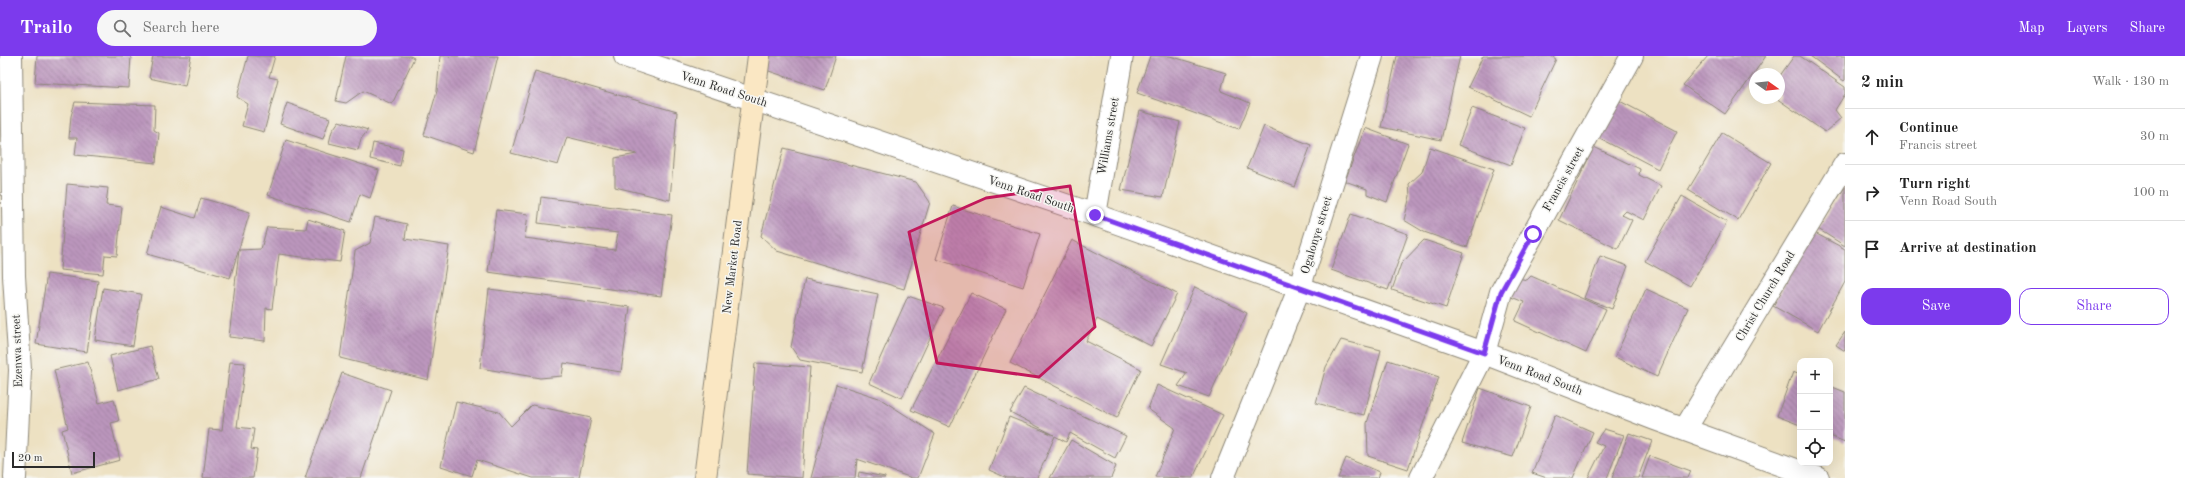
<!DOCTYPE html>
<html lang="en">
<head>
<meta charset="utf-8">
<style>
  body { margin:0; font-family:"Old Standard TT",serif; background:#f6f6f6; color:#222 }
  .controls { position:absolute; right:12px; bottom:12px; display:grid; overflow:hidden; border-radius:8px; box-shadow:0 4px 16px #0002 }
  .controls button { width:36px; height:36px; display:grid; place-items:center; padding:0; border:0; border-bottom:1px solid #e0e0e0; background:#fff; color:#222; font:20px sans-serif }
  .compass { position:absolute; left:1749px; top:12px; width:36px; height:36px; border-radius:50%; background:#fff; box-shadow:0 4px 16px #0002; rotate:105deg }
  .scale { position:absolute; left:12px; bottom:10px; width:83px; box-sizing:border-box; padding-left:4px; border:2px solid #2b2b2b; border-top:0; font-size:11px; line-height:14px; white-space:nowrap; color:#2b2b2b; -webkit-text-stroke:3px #f6f6f2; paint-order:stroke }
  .stop { position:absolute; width:12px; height:12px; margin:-9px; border:3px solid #7c3aed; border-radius:50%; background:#fff }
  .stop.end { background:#7c3aed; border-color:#fff; box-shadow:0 1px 4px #0008 }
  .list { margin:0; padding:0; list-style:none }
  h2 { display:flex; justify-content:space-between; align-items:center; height:52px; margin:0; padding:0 16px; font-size:17px }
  h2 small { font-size:13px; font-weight:400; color:#767676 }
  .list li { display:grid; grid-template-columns:26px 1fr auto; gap:12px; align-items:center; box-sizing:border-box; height:56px; padding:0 16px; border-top:1px solid #e0e0e0 }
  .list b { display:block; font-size:15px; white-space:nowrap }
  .list p { margin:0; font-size:13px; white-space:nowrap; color:#767676 }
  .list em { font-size:13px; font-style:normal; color:#767676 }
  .actions { display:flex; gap:8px; padding:12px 16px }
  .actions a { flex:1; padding:9px 0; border:1px solid #7c3aed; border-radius:12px; text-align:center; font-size:14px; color:#7c3aed }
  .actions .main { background:#7c3aed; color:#fff }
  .icon { flex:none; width:22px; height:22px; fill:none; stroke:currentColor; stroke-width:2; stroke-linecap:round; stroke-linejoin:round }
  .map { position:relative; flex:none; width:1845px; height:422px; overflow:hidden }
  header { display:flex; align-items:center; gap:24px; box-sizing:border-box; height:56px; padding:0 20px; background:#7c3aed; color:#fff }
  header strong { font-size:19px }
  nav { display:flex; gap:22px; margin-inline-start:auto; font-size:14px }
  .search { width:280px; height:36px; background:#f6f6f6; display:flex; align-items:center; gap:10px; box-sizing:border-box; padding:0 14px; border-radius:22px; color:#767676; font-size:15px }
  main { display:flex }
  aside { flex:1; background:#fff }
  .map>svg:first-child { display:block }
  .building { fill:url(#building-back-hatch) }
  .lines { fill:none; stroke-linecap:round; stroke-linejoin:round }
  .street-casing { stroke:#8c8676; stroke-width:24 }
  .secondary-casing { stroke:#8c8676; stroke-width:24 }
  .street { stroke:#fff; stroke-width:22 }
  .secondary { stroke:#fae7c3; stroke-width:22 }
  .route { stroke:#7c3aed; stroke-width:5 }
  .marked { fill:#c2185b; fill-opacity:0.2; stroke:#c2185b; stroke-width:3; stroke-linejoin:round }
  .labels { text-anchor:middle; stroke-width:3; stroke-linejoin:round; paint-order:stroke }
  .street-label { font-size:12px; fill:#2b2b2b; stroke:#f6f6f2 }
</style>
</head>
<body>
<header>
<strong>Trailo</strong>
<div class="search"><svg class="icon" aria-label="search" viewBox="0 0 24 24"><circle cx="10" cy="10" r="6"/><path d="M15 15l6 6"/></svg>Search here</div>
<nav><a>Map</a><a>Layers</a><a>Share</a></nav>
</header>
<main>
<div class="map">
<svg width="1845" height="422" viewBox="0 0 1845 422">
  <defs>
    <pattern id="building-back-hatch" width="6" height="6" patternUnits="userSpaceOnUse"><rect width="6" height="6" fill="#bc96bd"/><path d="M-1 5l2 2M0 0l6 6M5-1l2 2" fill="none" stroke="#997b9a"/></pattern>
  </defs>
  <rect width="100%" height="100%" fill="#f6f6f2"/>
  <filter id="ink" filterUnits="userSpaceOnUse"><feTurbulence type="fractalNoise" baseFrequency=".025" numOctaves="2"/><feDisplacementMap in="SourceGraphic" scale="8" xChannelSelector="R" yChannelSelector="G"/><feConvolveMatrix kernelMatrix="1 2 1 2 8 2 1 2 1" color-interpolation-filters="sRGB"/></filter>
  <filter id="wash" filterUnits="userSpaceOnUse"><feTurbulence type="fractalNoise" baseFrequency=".012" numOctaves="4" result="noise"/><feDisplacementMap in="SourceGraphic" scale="16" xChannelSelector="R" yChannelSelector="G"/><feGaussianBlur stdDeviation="0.9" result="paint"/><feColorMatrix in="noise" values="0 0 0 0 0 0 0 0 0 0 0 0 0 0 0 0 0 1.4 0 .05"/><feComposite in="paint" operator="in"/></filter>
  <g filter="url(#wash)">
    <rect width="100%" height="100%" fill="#ede1c2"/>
    <g id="blocks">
      <g class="building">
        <path d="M37,0H131L129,32L35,27Z"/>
        <path d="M153,0H191L185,30L149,22Z"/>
        <path d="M248,0H275L269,21L278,23L264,76L242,70L248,48L237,41Z"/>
        <path d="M346,0H410L414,2L392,48L363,35L346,47L336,45Z"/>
        <path d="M440,0H498L474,96L424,79L437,35Z"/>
        <path d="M767,0H836L825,34L763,13Z"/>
        <path d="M1150,0H1170L1226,17L1221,35L1250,47L1239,73L1137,37Z"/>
        <path d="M1397,0H1460L1441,84L1381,71Z"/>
        <path d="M1483,0H1551L1556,3L1529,60L1468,31Z"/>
        <path d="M1708,0H1766L1725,58L1683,29Z"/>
        <path d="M1794,0H1800L1845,31V38L1835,54L1841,62L1825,76L1776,42H1779V21Z"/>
        <path d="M1810,0H1845V24L1844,25Z"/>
        <path d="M535,15L677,56L670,144L615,131V102L637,98L567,81L558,109L511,97Z"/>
        <path d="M1614,42L1677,75L1658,113L1595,80Z"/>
        <path d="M75,46L155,49L154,74L159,77L156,107L75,99L77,82H69L71,60Z"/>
        <path d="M287,47L330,62L323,83L280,68Z"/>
        <path d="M1472,52L1525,72L1511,109L1458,89Z"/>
        <path d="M1140,55L1180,66L1163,141L1121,134Z"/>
        <path d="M339,65L368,74L361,83L358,94L329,87L332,75Z"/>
        <path d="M1264,70L1311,89L1295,131L1247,112Z"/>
        <path d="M1365,72L1408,88L1387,146L1367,138V133L1345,125Z"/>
        <path d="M1722,77L1771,107L1738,164L1688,134Z"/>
        <path d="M286,84L379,114L370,142L360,138L351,166L268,139Z"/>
        <path d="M373,87L403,93L400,110L370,103Z"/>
        <path d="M1430,91L1494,113L1467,191L1424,176L1404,164L1410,140L1409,128L1422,116Z"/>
        <path d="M1594,91L1640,113L1639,119L1661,130L1644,164L1626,155L1622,159L1632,164L1618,193L1559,164Z"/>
        <path d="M784,92L916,126L930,146L904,233L777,195L761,180Z"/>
        <path d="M67,128L108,132L106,149L122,151L117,200L105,199L103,218L60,214Z"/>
        <path d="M1845,131V190L1818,173Z"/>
        <path d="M1682,140L1727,166L1690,230L1645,205Z"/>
        <path d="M541,141L672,159L661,240L488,216L496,154L528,158L525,182L615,194L618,177L538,167Z"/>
        <path d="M201,142L250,156L230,222L147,198L161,151L195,162Z"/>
        <path d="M953,150L1040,178L1023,231L936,203Z"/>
        <path d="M1351,158L1408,178L1388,234L1331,214Z"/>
        <path d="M375,161L407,168L405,183L449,190L428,324L340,302L355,195L370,187Z"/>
        <path d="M308,163L345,175L340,206L279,198L272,253L266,252L265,285L229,281L239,194L261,193L267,171L306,173Z"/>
        <path d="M1813,176L1845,193V226L1818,275L1773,250Z"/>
        <path d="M1072,184L1177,238L1151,290L1097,263L1086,285L1141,313L1117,362L1010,307Z"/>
        <path d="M1424,184L1464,197L1446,252L1392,234L1401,208Z"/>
        <path d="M1600,200L1628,210L1612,253L1584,242Z"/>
        <path d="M47,218L98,225L87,296L36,288Z"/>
        <path d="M1531,220L1606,253L1586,297L1515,265L1524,246L1506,239L1514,221L1527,224Z"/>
        <path d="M805,223L878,238L862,316L800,304L791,291Z"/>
        <path d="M1195,231L1247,257L1209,341L1178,330L1187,317L1161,308Z"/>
        <path d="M103,232L141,238L133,290L95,284Z"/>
        <path d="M489,233L630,251L621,316L564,307L562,320L540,322L480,312Z"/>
        <path d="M1646,233L1688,252L1657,321L1615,301Z"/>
        <path d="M971,237L1006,253L950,371L911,354Z"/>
        <path d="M908,240L944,252L902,342L869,327Z"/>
        <path d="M1845,276V295L1836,289Z"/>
        <path d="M1341,284L1381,294L1364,359L1316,347L1326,311Z"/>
        <path d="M150,290L159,323L118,334L110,300Z"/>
        <path d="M1388,304L1439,321L1408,413L1368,400L1367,367Z"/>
        <path d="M88,306L99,347L114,343L119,365L111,367L120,404L72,417L62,374L68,372L54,314Z"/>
        <path d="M230,306L245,307L237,371L254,373L251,393L257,394L253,422H203L209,373L222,374Z"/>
        <path d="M755,307L810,311L802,422L747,418Z"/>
        <path d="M1793,316L1800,319V369L1777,360Z"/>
        <path d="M342,317L391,334L361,422H305Z"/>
        <path d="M836,328L879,342L935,378L918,422H912L857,403L855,422H811Z"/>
        <path d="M1157,329L1223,359L1193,422L1155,421L1175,372L1148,353Z"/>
        <path d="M1830,330L1845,336V386L1830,380Z"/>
        <path d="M1024,332L1126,380L1115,402L1070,377L1066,386L1055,380L1037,422H1007L989,414L1009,361L1054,379L1010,356Z"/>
        <path d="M1480,332L1531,351L1513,401L1462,387Z"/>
        <path d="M456,346L499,356L511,370L532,349L591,362L579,422H533L477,404L472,420L441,410Z"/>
        <path d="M1555,359L1593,376L1573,422H1547L1532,417Z"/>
        <path d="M1604,373L1624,379L1607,422H1588L1604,390L1595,386Z"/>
        <path d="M1629,377L1652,385L1638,422H1612Z"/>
        <path d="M1071,384L1116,410L1111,422H1050Z"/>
        <path d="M1650,400L1691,415L1688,422H1642Z"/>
        <path d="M1346,402L1380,416L1378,422H1338Z"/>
        <path d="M859,416L885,421V422H858Z"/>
      </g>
    </g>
  </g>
  <g filter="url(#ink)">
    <use href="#blocks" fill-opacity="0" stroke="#8c8676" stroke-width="1"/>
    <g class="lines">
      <g class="street-casing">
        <g id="street">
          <path d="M11,0L14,220L20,314L15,422"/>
          <path d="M625,0L1095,159L1484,297L1655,363L1818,422"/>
          <path d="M1095,159L1122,0"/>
          <path d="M1685,373L1845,108"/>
          <path d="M1223,422L1299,233L1372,0"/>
          <path d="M1421,422L1484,297L1501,236L1632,0"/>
        </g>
      </g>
      <g class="secondary-casing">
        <path id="secondary" d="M705,422L759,0"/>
      </g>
      <use href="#street" class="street"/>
      <use href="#secondary" class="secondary"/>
    </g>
  </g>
  <g class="lines" filter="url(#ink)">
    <path class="route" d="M1095,159L1484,297L1501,236L1533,178"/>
  </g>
  <path class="marked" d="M1070,130L1095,271L1039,321L937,307L909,176L986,142Z"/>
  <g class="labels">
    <g class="street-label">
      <text transform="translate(724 33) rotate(18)" y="4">Venn Road South</text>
      <text transform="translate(1108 80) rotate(-80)" y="4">Williams street</text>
      <text transform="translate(1563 123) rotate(-61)" y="4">Francis street</text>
      <text transform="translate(1031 138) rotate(19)" y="4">Venn Road South</text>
      <text transform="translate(1316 179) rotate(-73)" y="4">Ogalonye street</text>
      <text transform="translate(732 211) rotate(-83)" y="4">New Market Road</text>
      <text transform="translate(1765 240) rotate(-59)" y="4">Christ Church Road</text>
      <text transform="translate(17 295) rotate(-92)" y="4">Ezenwa street</text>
      <text transform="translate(1540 319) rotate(21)" y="4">Venn Road South</text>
    </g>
  </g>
</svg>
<div class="controls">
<button>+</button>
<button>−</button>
<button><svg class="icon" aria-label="locate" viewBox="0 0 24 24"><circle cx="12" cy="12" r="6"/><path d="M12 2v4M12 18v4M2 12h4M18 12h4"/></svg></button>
</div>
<svg class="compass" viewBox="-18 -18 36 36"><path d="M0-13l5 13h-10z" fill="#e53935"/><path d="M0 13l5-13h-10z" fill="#767676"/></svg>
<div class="scale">20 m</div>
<div class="stop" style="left:1533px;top:178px"></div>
<div class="stop end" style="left:1095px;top:159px"></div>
</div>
<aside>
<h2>2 min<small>Walk · 130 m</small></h2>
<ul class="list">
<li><svg class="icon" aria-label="ahead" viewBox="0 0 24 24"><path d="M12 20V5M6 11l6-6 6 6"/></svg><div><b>Continue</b><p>Francis street</p></div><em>30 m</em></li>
<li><svg class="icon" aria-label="right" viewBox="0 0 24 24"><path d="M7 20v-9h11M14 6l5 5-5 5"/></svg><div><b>Turn right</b><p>Venn Road South</p></div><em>100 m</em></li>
<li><svg class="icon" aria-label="arrive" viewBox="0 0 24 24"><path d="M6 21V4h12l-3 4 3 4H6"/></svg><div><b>Arrive at destination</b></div></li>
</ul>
<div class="actions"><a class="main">Save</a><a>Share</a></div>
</aside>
</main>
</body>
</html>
